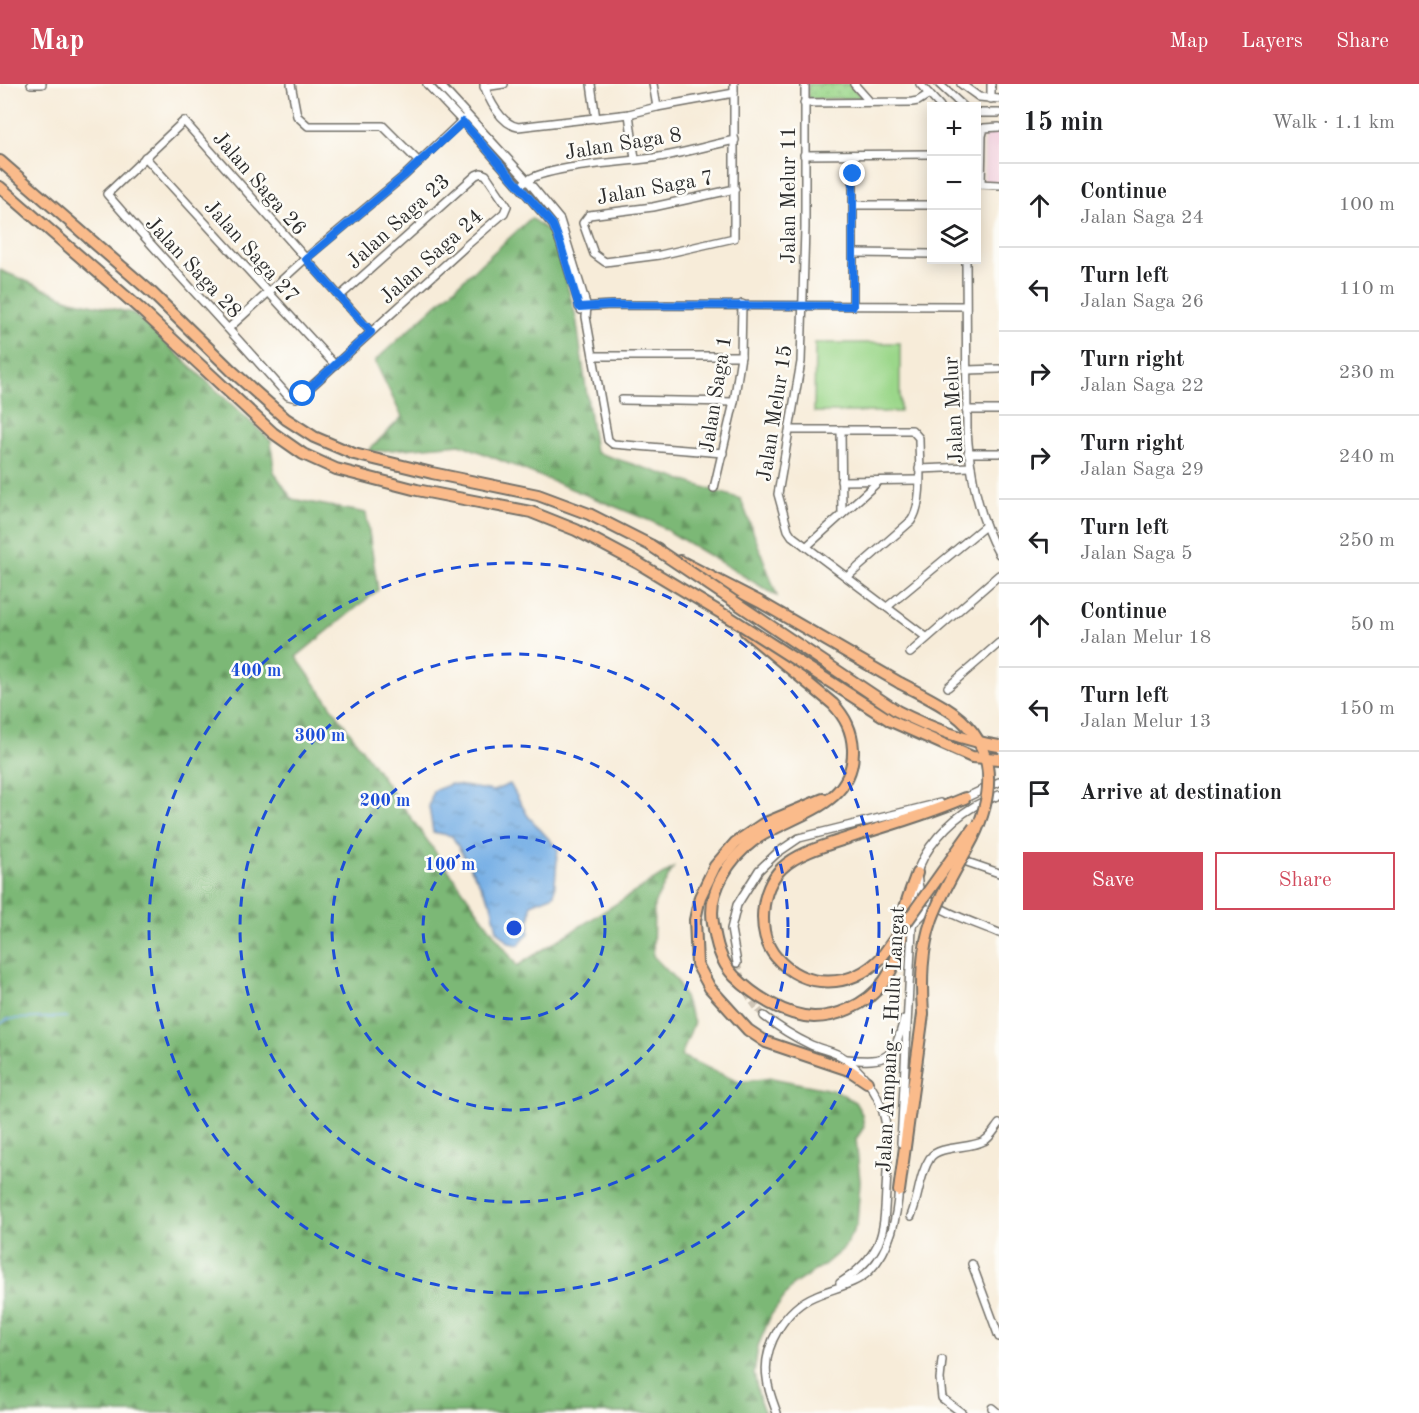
<!DOCTYPE html>
<html lang="en">
<head>
<meta charset="utf-8">
<style>
  body { margin:0; font-family:"Old Standard TT",serif; background:#f6f6f6; color:#202124 }
  .controls { position:absolute; right:18px; top:18px; display:grid; overflow:hidden; border-radius:0px; box-shadow:0 3px 15px #0003 }
  .controls button { width:54px; height:54px; display:grid; place-items:center; padding:0; border:0; border-bottom:2px solid #e0e0e0; background:#fff; color:#202124; font:30px sans-serif }
  .stop { position:absolute; width:18px; height:18px; margin:-14px; border:4px solid #1a73e8; border-radius:50%; background:#fff }
  .stop.end { background:#1a73e8; border-color:#fff; box-shadow:0 2px 6px #0008 }
  .list { margin:0; padding:0; list-style:none }
  h2 { display:flex; justify-content:space-between; align-items:center; height:78px; margin:0; padding:0 24px; font-size:26px }
  h2 small { font-size:20px; font-weight:400; color:#757577 }
  .list li { display:grid; grid-template-columns:39px 1fr auto; gap:18px; align-items:center; box-sizing:border-box; height:84px; padding:0 24px; border-top:2px solid #e0e0e0 }
  .list b { display:block; font-size:22px; white-space:nowrap }
  .list p { margin:0; font-size:20px; white-space:nowrap; color:#757577 }
  .list em { font-size:20px; font-style:normal; color:#757577 }
  .actions { display:flex; gap:12px; padding:18px 24px }
  .actions a { flex:1; padding:14px 0; border:2px solid #d1495b; border-radius:0px; text-align:center; font-size:21px; color:#d1495b }
  .actions .main { background:#d1495b; color:#fff }
  .icon { flex:none; width:33px; height:33px; fill:none; stroke:currentColor; stroke-width:2; stroke-linecap:round; stroke-linejoin:round }
  .map { position:relative; flex:none; width:999px; height:1329px; overflow:hidden }
  header { display:flex; align-items:center; gap:36px; box-sizing:border-box; height:84px; padding:0 30px; background:#d1495b; color:#fff }
  header strong { font-size:28px }
  nav { display:flex; gap:33px; margin-inline-start:auto; font-size:21px }
  main { display:flex }
  aside { flex:1; background:#fff }
  .map>svg:first-child { display:block }
  .built { fill:#f3cfde }
  .forest { fill:url(#forest-firs); stroke:#547250; stroke-width:1.5 }
  .park { fill:url(#park-dots); stroke:#63815a; stroke-width:1.5 }
  .pitch { fill:#9bd78a; stroke:#63815a; stroke-width:1.5 }
  .water { fill:url(#water-ripples); stroke:#506c88; stroke-width:1.5 }
  .lines { fill:none; stroke-linecap:round; stroke-linejoin:round }
  .stream { stroke:#74aee5; stroke-width:1.5 }
  .minor-tunnel { stroke:#cec5b6; stroke-width:7; stroke-dasharray:7 3.5; stroke-linecap:butt }
  .minor-casing { stroke:#726f68; stroke-width:10 }
  .highway-casing { stroke:#726f68; stroke-width:14 }
  .minor { stroke:#fff; stroke-width:7 }
  .highway { stroke:#fabb8b; stroke-width:10 }
  .highway-bridge-casing { stroke:#726f68; stroke-width:14; stroke-linecap:butt }
  .highway-bridge { stroke:#fabb8b; stroke-width:10 }
  .route { stroke:#1a73e8; stroke-width:8 }
  .ring { fill:none; stroke:#1d4ed8; stroke-width:3; stroke-dasharray:10 8 }
  .labels { text-anchor:middle; stroke-width:5; stroke-linejoin:round; paint-order:stroke }
  .street-label { font-size:21px; fill:#2b2b2b; stroke:#fdfcf7 }
  .centre { fill:#1d4ed8; stroke:#fdfcf7; stroke-width:3 }
  .ring-label { font-size:18px; text-anchor:middle; font-weight:bold; fill:#1d4ed8; stroke:#fdfcf7; stroke-width:5; stroke-linejoin:round; paint-order:stroke }
</style>
</head>
<body>
<header>
<strong>Map</strong>
<nav><a>Map</a><a>Layers</a><a>Share</a></nav>
</header>
<main>
<div class="map">
<svg width="999" height="1329" viewBox="0 0 999 1329">
  <defs>
    <pattern id="forest-firs" width="22" height="20" patternUnits="userSpaceOnUse" patternTransform="scale(1.5)"><rect width="22" height="20" fill="#7cb876"/><path d="M5 1l3.5 6h-7zM16 11l3.5 6h-7z" fill="#669661"/></pattern>
    <pattern id="park-dots" width="8" height="8" patternUnits="userSpaceOnUse" patternTransform="scale(1.5)"><rect width="8" height="8" fill="#9bd78a"/><path d="M2 2h.1M6 6h.1" fill="none" stroke="#86b977" stroke-width="1.8" stroke-linecap="round"/></pattern>
    <pattern id="water-ripples" width="26" height="14" patternUnits="userSpaceOnUse" patternTransform="scale(1.5)"><rect width="26" height="14" fill="#74aee5"/><path d="M2 4q2-2 4 0t4 0M15 11q2-2 4 0t4 0" fill="none" stroke="#5f8eba"/></pattern>
  </defs>
  <rect width="100%" height="100%" fill="#fdfcf7"/>
  <filter id="ink" filterUnits="userSpaceOnUse"><feTurbulence type="fractalNoise" baseFrequency=".0167" numOctaves="2"/><feDisplacementMap in="SourceGraphic" scale="12" xChannelSelector="R" yChannelSelector="G"/><feConvolveMatrix kernelMatrix="1 2 1 2 8 2 1 2 1" color-interpolation-filters="sRGB"/></filter>
  <filter id="wash" filterUnits="userSpaceOnUse"><feTurbulence type="fractalNoise" baseFrequency=".008" numOctaves="4" result="noise"/><feDisplacementMap in="SourceGraphic" scale="24" xChannelSelector="R" yChannelSelector="G"/><feGaussianBlur stdDeviation="1.35" result="paint"/><feColorMatrix in="noise" values="0 0 0 0 0 0 0 0 0 0 0 0 0 0 0 0 0 1.4 0 .05"/><feComposite in="paint" operator="in"/></filter>
  <g filter="url(#wash)">
    <rect width="100%" height="100%" fill="#f7ecd9"/>
    <path class="built" d="M999,45V99L984,98V52L986,46Z"/>
    <g class="forest">
      <path d="M531,134L553,151L576,233L595,368L741,415L777,512L653,438L460,360L367,368L402,333L375,277Z"/>
      <path d="M0,186L71,216L133,229L271,357L274,388L292,415L366,429L378,506L296,573L517,882L673,784L654,820L653,872L677,897L694,938L681,972L739,998L772,994L837,1007L855,1018L862,1030L864,1043L856,1055L860,1097L857,1140L844,1164L824,1181L794,1200L771,1231L758,1262L754,1290L760,1318L765,1329H0Z"/>
    </g>
    <path class="park" d="M808,0H848L862,14L808,15Z"/>
    <path class="pitch" d="M815,259H900V328H814Z"/>
    <path class="water" d="M451,700L493,707L510,700L528,732L558,765L554,811L531,820L529,849L519,861L509,859L497,846L491,819L452,752L433,748L429,723L433,707Z"/>
    <g class="lines">
      <path class="stream" d="M0,940L8,935L67,933"/>
    </g>
  </g>
  <g filter="url(#ink)">
    <g class="lines">
      <path class="minor-tunnel" d="M737,879C742,900 749,916 764,932"/>
      <g class="minor-casing">
        <g id="minor">
          <path d="M31,0H42"/>
          <path d="M291,0L297,32L308,42H383L419,78"/>
          <path d="M427,0L463,38L553,141L560,158L581,226"/>
          <path d="M439,0L527,96L560,136L587,223L586,233L608,356L613,360L723,369"/>
          <path d="M484,0C488,15 501,40 518,43L629,30L657,23L734,9"/>
          <path d="M591,0L596,35"/>
          <path d="M653,0L657,23"/>
          <path d="M734,0V154L660,171L605,178L594,170L583,139L589,131L653,123L735,105"/>
          <path d="M805,0V144L801,278L778,410L788,446L792,452L926,553"/>
          <path d="M854,0L870,18"/>
          <path d="M920,0L940,22"/>
          <path d="M939,0L963,22"/>
          <path d="M961,0L979,13L999,15"/>
          <path d="M991,0V15"/>
          <path d="M484,3L504,0"/>
          <path d="M804,19L912,18L918,17L929,10"/>
          <path d="M976,29H999"/>
          <path d="M629,30L635,75"/>
          <path d="M804,71L932,70"/>
          <path d="M145,73L335,281"/>
          <path d="M524,99C540,83 620,78 645,75C675,72 705,62 735,56"/>
          <path d="M978,100L999,101"/>
          <path d="M981,100L982,52L984,44L999,43"/>
          <path d="M854,121H932"/>
          <path d="M854,169L932,170"/>
          <path d="M966,176L967,347C970,389 978,433 999,470"/>
          <path d="M339,213L476,91L481,89L486,91L507,122L504,129L467,161L303,310L296,314L288,312C229,244 166,179 107,110L184,37L371,248"/>
          <path d="M853,222V71"/>
          <path d="M579,223L611,221L965,222"/>
          <path d="M229,244L305,175L404,92L467,32"/>
          <path d="M593,272H741"/>
          <path d="M967,286L999,285"/>
          <path d="M622,316L734,318"/>
          <path d="M966,326H999"/>
          <path d="M790,346H912L919,354C919,377 924,419 911,437L847,493"/>
          <path d="M841,346L842,430"/>
          <path d="M968,369H999"/>
          <path d="M919,385L971,383"/>
          <path d="M841,397L919,396"/>
          <path d="M714,404L734,318L741,272L742,220"/>
          <path d="M806,463L879,397"/>
          <path d="M887,523L985,442"/>
          <path d="M910,569L999,491"/>
          <path d="M948,603L999,559"/>
          <path d="M963,715L999,698"/>
          <path d="M967,778L999,789"/>
          <path d="M916,792C923,765 949,737 973,723C981,718 990,715 999,711"/>
          <path d="M917,792C918,796 918,802 920,806C929,825 979,840 999,849"/>
          <path d="M911,842L928,825L937,824"/>
          <path d="M737,879L731,845L737,821L759,786L777,769L799,754L940,719"/>
          <path d="M764,932C778,943 794,953 811,961C822,966 839,968 848,977C893,1015 889,1054 886,1106C885,1124 885,1144 878,1160C869,1178 856,1189 840,1199"/>
          <path d="M847,975C887,979 894,975 904,935"/>
          <path d="M901,1059L914,806"/>
          <path d="M911,1132C919,1113 919,1091 930,1074C939,1061 970,1065 984,1057C990,1054 995,1045 999,1040"/>
          <path d="M972,1180L999,1253"/>
          <path d="M942,1276L940,1295L942,1314L962,1329"/>
          <path d="M992,1324L998,1329"/>
          <path d="M777,1329C773,1318 768,1306 767,1294C762,1262 786,1224 815,1212C832,1204 855,1201 869,1187C891,1165 897,1133 899,1103"/>
        </g>
      </g>
      <g class="highway-casing">
        <g id="highway">
          <path d="M0,77L152,209L232,287L286,335L314,353L354,370L432,389L538,411L589,430L658,465"/>
          <path d="M0,103L139,224L273,349L303,370L336,385L417,406L531,428L576,446L638,479L731,535"/>
          <path d="M680,477L760,518L900,599"/>
          <path d="M745,547L833,620C845,633 852,646 853,665C855,724 790,730 753,757C741,766 730,778 723,791C715,805 710,822 713,839C716,859 720,877 734,892C754,912 785,932 814,933C827,933 838,930 849,925C881,911 897,884 902,851C903,842 903,832 905,824C908,812 913,800 917,789"/>
          <path d="M823,715L763,740L735,759L715,782L700,813L695,836L697,880L710,904L748,946L766,958L849,986L867,998"/>
          <path d="M881,874C852,904 805,907 776,873C756,850 760,805 782,784C799,767 835,759 857,751C894,740 930,729 965,714"/>
          <path d="M899,1107L923,930"/>
        </g>
      </g>
      <use href="#minor" class="minor"/>
      <use href="#highway" class="highway"/>
      <g class="highway-bridge-casing">
        <g id="highway-bridge">
          <path d="M650,461L897,627C930,644 962,656 999,662"/>
          <path d="M726,531L891,637L972,673L999,675"/>
          <path d="M900,599C915,607 930,614 944,623C996,655 997,704 973,754C959,781 942,807 932,835C921,866 921,898 923,930"/>
          <path d="M881,874L974,743"/>
        </g>
      </g>
      <use href="#highway-bridge" class="highway-bridge"/>
    </g>
  </g>
  <g class="lines" filter="url(#ink)">
    <path class="route" d="M303,310L371,248L306,175L404,92L463,38L553,141L560,158L579,223L611,221L853,222V90"/>
  </g>
  <g class="ring">
    <circle cx="514" cy="844" r="91"/>
    <circle cx="514" cy="844" r="182"/>
    <circle cx="514" cy="844" r="274"/>
    <circle cx="514" cy="844" r="365"/>
  </g>
  <g class="labels">
    <g class="street-label">
      <text transform="translate(623 59) rotate(-9)" y="7">Jalan Saga 8</text>
      <text transform="translate(260 99) rotate(49)" y="7">Jalan Saga 26</text>
      <text transform="translate(655 103) rotate(-10)" y="7">Jalan Saga 7</text>
      <text transform="translate(788 111) rotate(-90)" y="7">Jalan Melur 11</text>
      <text transform="translate(398 137) rotate(-42)" y="7">Jalan Saga 23</text>
      <text transform="translate(252 167) rotate(48)" y="7">Jalan Saga 27</text>
      <text transform="translate(431 172) rotate(-42)" y="7">Jalan Saga 24</text>
      <text transform="translate(194 183) rotate(47)" y="7">Jalan Saga 28</text>
      <text transform="translate(715 310) rotate(-81)" y="7">Jalan Saga 1</text>
      <text transform="translate(953 326) rotate(-93)" y="7">Jalan Melur</text>
      <text transform="translate(774 329) rotate(-81)" y="7">Jalan Melur 15</text>
      <text transform="translate(890 955) rotate(-87)" y="7">Jalan Ampang - Hulu Langat</text>
    </g>
  </g>
  <circle cx="514" cy="844" r="9" class="centre"/>
  <g class="ring-label">
    <text x="256" y="592">400 m</text>
    <text x="320" y="657">300 m</text>
    <text x="385" y="722">200 m</text>
    <text x="450" y="786">100 m</text>
  </g>
</svg>
<div class="controls">
<button>+</button>
<button>−</button>
<button><svg class="icon" aria-label="layers" viewBox="0 0 24 24"><path d="M12 4l9 5-9 5-9-5zM3 14l9 5 9-5"/></svg></button>
</div>
<div class="stop" style="left:303px;top:310px"></div>
<div class="stop end" style="left:853px;top:90px"></div>
</div>
<aside>
<h2>15 min<small>Walk · 1.1 km</small></h2>
<ul class="list">
<li><svg class="icon" aria-label="ahead" viewBox="0 0 24 24"><path d="M12 20V5M6 11l6-6 6 6"/></svg><div><b>Continue</b><p>Jalan Saga 24</p></div><em>100 m</em></li>
<li><svg class="icon" aria-label="left" viewBox="0 0 24 24"><path d="M17 20v-9H6M10 6l-5 5 5 5"/></svg><div><b>Turn left</b><p>Jalan Saga 26</p></div><em>110 m</em></li>
<li><svg class="icon" aria-label="right" viewBox="0 0 24 24"><path d="M7 20v-9h11M14 6l5 5-5 5"/></svg><div><b>Turn right</b><p>Jalan Saga 22</p></div><em>230 m</em></li>
<li><svg class="icon" aria-label="right" viewBox="0 0 24 24"><path d="M7 20v-9h11M14 6l5 5-5 5"/></svg><div><b>Turn right</b><p>Jalan Saga 29</p></div><em>240 m</em></li>
<li><svg class="icon" aria-label="left" viewBox="0 0 24 24"><path d="M17 20v-9H6M10 6l-5 5 5 5"/></svg><div><b>Turn left</b><p>Jalan Saga 5</p></div><em>250 m</em></li>
<li><svg class="icon" aria-label="ahead" viewBox="0 0 24 24"><path d="M12 20V5M6 11l6-6 6 6"/></svg><div><b>Continue</b><p>Jalan Melur 18</p></div><em>50 m</em></li>
<li><svg class="icon" aria-label="left" viewBox="0 0 24 24"><path d="M17 20v-9H6M10 6l-5 5 5 5"/></svg><div><b>Turn left</b><p>Jalan Melur 13</p></div><em>150 m</em></li>
<li><svg class="icon" aria-label="arrive" viewBox="0 0 24 24"><path d="M6 21V4h12l-3 4 3 4H6"/></svg><div><b>Arrive at destination</b></div></li>
</ul>
<div class="actions"><a class="main">Save</a><a>Share</a></div>
</aside>
</main>
</body>
</html>
